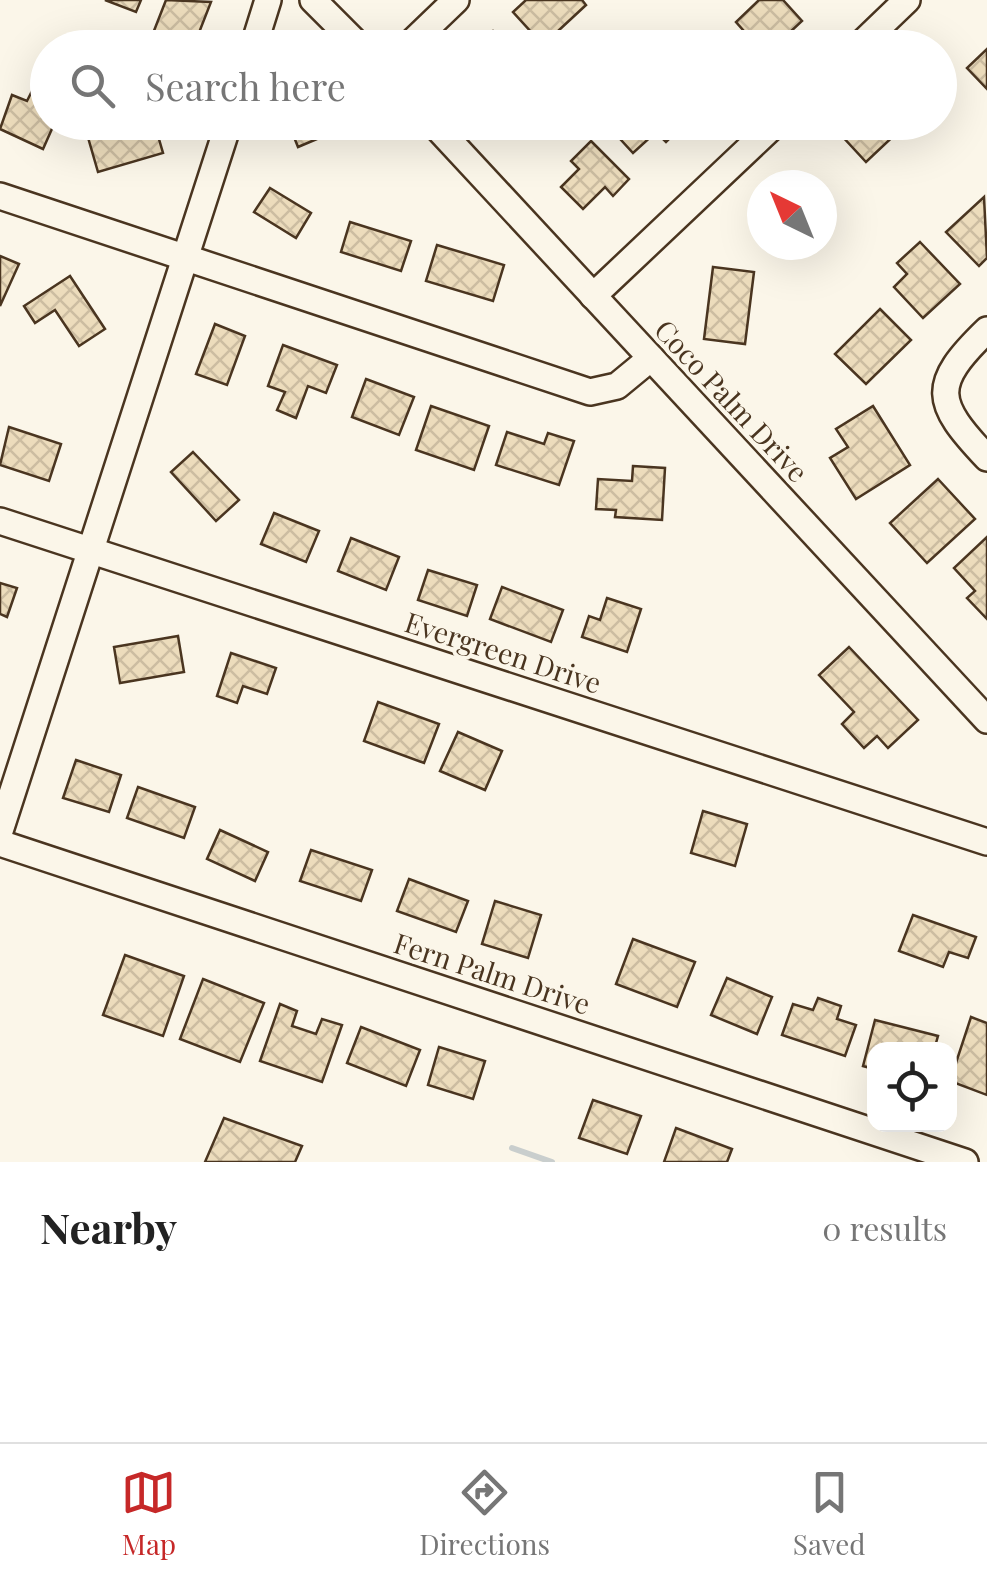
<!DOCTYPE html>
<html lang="en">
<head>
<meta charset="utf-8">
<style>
  body { margin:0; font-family:"Playfair Display",serif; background:#f6f6f6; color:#222 }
  .controls { position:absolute; right:30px; bottom:30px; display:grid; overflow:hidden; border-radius:20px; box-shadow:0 10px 40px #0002 }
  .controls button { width:90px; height:90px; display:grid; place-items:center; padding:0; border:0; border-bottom:2px solid #e0e0e0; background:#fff; color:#222; font:50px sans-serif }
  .compass { position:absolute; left:747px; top:170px; width:90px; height:90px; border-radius:50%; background:#fff; box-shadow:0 10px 40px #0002; rotate:317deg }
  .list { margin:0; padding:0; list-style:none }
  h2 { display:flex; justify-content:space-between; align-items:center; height:130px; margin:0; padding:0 40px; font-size:42px }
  h2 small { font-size:32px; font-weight:400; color:#767676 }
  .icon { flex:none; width:55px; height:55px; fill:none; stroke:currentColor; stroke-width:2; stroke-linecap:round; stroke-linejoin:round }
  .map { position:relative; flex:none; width:987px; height:1162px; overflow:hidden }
  .search { position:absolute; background:#fff; box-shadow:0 10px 40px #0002; left:30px; right:30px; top:30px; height:110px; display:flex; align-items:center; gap:25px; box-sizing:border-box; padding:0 35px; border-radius:55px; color:#767676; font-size:38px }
  .sheet { height:280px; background:#fff }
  nav { display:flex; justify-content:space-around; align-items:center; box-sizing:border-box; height:140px; border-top:2px solid #e0e0e0; background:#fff; font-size:28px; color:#767676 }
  nav a { display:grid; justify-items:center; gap:5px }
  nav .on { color:#c62828 }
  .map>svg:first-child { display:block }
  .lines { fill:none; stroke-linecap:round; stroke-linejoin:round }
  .stream { stroke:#c9cecd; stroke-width:6 }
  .building { fill:url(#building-cross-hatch); stroke:#4a3520; stroke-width:2.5 }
  .minor-casing { stroke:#4a3520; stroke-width:30 }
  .minor { stroke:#fbf6e9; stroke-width:25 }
  .labels { text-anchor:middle; stroke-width:8; stroke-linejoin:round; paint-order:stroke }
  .street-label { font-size:28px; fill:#4a3520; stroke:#fbf6e9 }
</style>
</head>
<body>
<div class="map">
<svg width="987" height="1162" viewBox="0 0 987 1162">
  <defs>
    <pattern id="building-cross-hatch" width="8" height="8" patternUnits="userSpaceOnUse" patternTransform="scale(2.5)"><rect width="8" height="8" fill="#ecdcbc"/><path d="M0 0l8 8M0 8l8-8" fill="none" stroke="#ccbda1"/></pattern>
  </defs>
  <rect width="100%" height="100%" fill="#fbf6e9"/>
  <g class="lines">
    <path class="stream" d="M512,1148L552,1162"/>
  </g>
  <g class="building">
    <path d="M105,0H141L136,12Z"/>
    <path d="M166,0L211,2L193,48H162L150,41Z"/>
    <path d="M526,0H582L586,5L543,45L513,12Z"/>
    <path d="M759,0H783L802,21L773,48H759L736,22Z"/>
    <path d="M493,31L509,48H475Z"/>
    <path d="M699,34L711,48H684Z"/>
    <path d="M987,49V89L967,68Z"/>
    <path d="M33,89L48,96V122H55L43,149L0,129L12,95L27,101Z"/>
    <path d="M102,122H154L163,153L98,172L85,127Z"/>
    <path d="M288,122H357L298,147Z"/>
    <path d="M618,122H686L666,142L656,132L633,153L611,129Z"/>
    <path d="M857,122H894L901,129L866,162L842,136Z"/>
    <path d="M591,141L629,179L613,196L605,187L583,209L561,187L579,169L571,161Z"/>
    <path d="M270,188L311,213L296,238L254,212Z"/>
    <path d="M984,197L987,258L979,266L946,232Z"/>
    <path d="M350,222L411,241L401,271L341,252Z"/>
    <path d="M920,242L960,284L923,318L894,287L907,274L897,263Z"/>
    <path d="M437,245L504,265L493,301L426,281Z"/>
    <path d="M0,256L19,264L0,306Z"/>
    <path d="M713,267L754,272L745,344L704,339Z"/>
    <path d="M70,276L105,329L79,346L55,310L35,323L24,306Z"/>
    <path d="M880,309L911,340L866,384L835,354Z"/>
    <path d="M215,324L245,336L227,385L196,374Z"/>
    <path d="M283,345L337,365L326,393L308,386L296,418L277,410L285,392L268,386Z"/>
    <path d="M366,379L414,397L399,435L352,417Z"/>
    <path d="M431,406L489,426L474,470L416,450Z"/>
    <path d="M873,406L910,465L856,499L830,458L848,447L836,429Z"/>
    <path d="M9,427L61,444L49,481L0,465Z"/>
    <path d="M507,432L544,444L548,433L574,441L559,485L496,465Z"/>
    <path d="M193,452L239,500L216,521L171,472Z"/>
    <path d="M633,466L665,468L662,520L615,517L616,510L596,509L598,479L632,481Z"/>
    <path d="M938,479L975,519L927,563L890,523Z"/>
    <path d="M274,513L319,531L306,562L261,544Z"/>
    <path d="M987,537V619L967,598L975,591L954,568Z"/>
    <path d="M351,538L399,557L386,590L338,571Z"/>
    <path d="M428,570L477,585L467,616L418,600Z"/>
    <path d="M0,583L17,588L7,617L0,614Z"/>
    <path d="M502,587L563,610L551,642L490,619Z"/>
    <path d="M607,598L641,609L627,652L582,637L589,616L600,620Z"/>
    <path d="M178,636L184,672L120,683L114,647Z"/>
    <path d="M849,647L918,720L888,748L877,736L864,748L842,724L854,712L819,675Z"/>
    <path d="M231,653L276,668L267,694L243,686L237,703L217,696Z"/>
    <path d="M378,702L439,724L424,763L364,741Z"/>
    <path d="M458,732L502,751L485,790L440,771Z"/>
    <path d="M76,760L121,775L109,812L63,798Z"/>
    <path d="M138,787L195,807L184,838L127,818Z"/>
    <path d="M703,811L747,824L735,866L691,853Z"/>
    <path d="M220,830L268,852L255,881L207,859Z"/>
    <path d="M311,850L372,870L361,901L300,881Z"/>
    <path d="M409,879L468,901L456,932L397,911Z"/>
    <path d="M495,901L541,915L528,958L482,944Z"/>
    <path d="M913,915L976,937L968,958L949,952L943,967L899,951Z"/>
    <path d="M633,939L695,962L677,1007L616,984Z"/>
    <path d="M125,955L184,976L163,1036L103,1015Z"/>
    <path d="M727,978L772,997L757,1034L711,1015Z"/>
    <path d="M203,979L264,1003L240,1062L180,1039Z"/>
    <path d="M818,998L841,1006L837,1019L856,1025L845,1056L782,1035L793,1004L813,1010Z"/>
    <path d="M280,1004L297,1011L292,1026L316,1034L322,1019L342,1025L322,1082L260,1061Z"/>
    <path d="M971,1017L987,1023V1095L950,1081Z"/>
    <path d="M875,1020L938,1036L934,1050H874V1069L863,1066Z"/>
    <path d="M361,1027L420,1050L406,1086L347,1063Z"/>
    <path d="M439,1047L485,1061L473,1099L428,1085Z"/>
    <path d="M593,1100L641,1116L627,1154L579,1138Z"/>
    <path d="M224,1118L302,1146L295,1162H205Z"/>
    <path d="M676,1128L732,1149L727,1162H664Z"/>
  </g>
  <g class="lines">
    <g class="minor-casing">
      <g id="minor">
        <path d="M313,0L361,48"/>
        <path d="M253,48L268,0"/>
        <path d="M406,48L456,0"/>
        <path d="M857,48L907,0"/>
        <path d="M432,122L987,720"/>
        <path d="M0,196L590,392L617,386L651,358"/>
        <path d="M593,296L777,122"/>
        <path d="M987,330C930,385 934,402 987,458"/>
        <path d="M0,521L987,842"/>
        <path d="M0,831L229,122"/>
        <path d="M0,843L965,1162"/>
      </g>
    </g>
    <use href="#minor" class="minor"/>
  </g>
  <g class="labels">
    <g class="street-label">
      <text transform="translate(731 401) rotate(47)" y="10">Coco Palm Drive</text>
      <text transform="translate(503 653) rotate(18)" y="10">Evergreen Drive</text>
      <text transform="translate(492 974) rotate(18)" y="10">Fern Palm Drive</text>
    </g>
  </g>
</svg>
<div class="controls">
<button><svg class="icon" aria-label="locate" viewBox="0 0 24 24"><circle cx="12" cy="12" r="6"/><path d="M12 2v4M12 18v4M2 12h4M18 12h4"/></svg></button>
</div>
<svg class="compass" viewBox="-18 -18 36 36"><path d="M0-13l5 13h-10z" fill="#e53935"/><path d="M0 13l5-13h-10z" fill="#767676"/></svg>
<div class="search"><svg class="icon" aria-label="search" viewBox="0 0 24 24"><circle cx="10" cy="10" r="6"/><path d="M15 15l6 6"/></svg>Search here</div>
</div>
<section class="sheet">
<h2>Nearby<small>0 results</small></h2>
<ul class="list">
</ul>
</section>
<nav>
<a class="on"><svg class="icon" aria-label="map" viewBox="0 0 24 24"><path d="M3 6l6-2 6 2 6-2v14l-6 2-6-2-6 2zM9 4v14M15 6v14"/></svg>Map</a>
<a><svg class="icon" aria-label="directions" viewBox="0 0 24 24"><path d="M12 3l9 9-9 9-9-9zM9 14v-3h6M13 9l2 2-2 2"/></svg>Directions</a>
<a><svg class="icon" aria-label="saved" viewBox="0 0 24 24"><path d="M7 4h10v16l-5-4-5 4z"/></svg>Saved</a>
</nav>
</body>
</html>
